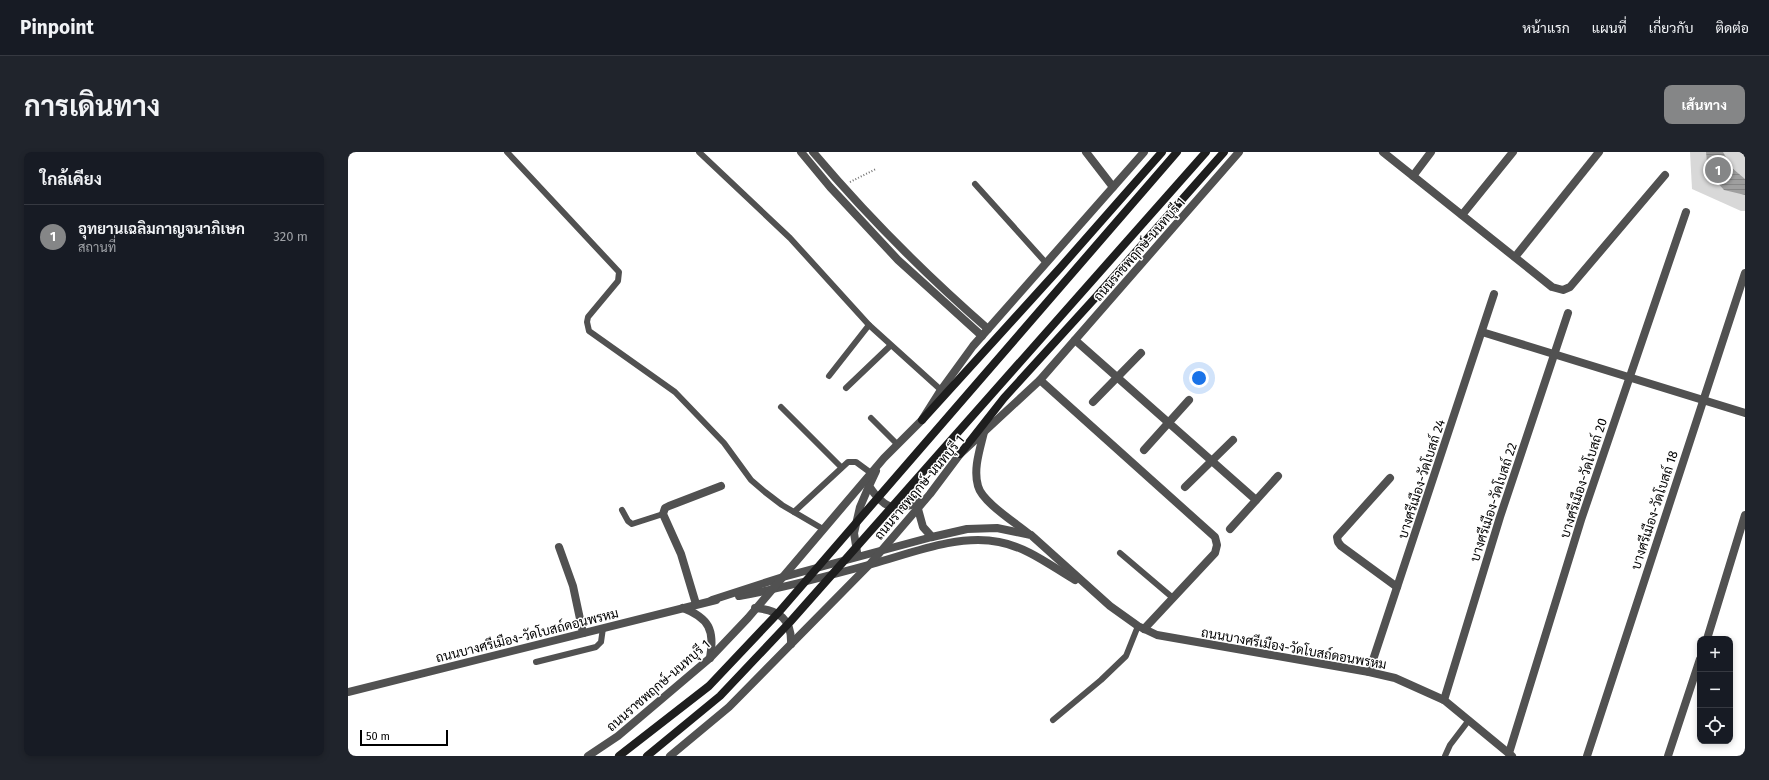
<!DOCTYPE html>
<html lang="th">
<head>
<meta charset="utf-8">
<style>
  body { margin:0; font-family:"Fira Sans",Sarabun,sans-serif; background:#20242c; color:#f1f3f6 }
  .controls { position:absolute; right:12px; bottom:12px; display:grid; overflow:hidden; border-radius:8px; box-shadow:0 2px 6px #0003 }
  .controls button { width:36px; height:36px; display:grid; place-items:center; padding:0; border:0; border-bottom:1px solid #363941; background:#171b24; color:#f1f3f6; font:20px sans-serif }
  .scale { position:absolute; left:12px; bottom:10px; width:88px; box-sizing:border-box; padding-left:4px; border:2px solid #000; border-top:0; font-size:11px; line-height:14px; white-space:nowrap; color:#000; -webkit-text-stroke:3px #fff; paint-order:stroke }
  .you { position:absolute; left:851px; top:226px; width:14px; height:14px; margin:-10px; border:3px solid #fff; border-radius:50%; background:#1a73e8; box-shadow:0 0 0 6px #1a73e833 }
  .badge { display:grid; place-items:center; width:26px; height:26px; border-radius:50%; background:#858687; color:#fff; font-size:13px; font-weight:700 }
  .pin { position:absolute; translate:-50% -50%; border:2px solid #fff; box-shadow:0 1px 4px #0006 }
  .list { margin:0; padding:0; list-style:none }
  h2 { display:flex; justify-content:space-between; align-items:center; height:52px; margin:0; padding:0 16px; font-size:17px }
  h2 small { font-size:13px; font-weight:400; color:#9ea1a6 }
  .list li { display:grid; grid-template-columns:26px 1fr auto; gap:12px; align-items:center; box-sizing:border-box; height:64px; padding:0 16px; border-top:1px solid #363941 }
  .list b { display:block; font-size:15px; white-space:nowrap }
  .list p { margin:0; font-size:13px; white-space:nowrap; color:#9ea1a6 }
  .list em { font-size:13px; font-style:normal; color:#9ea1a6 }
  .icon { flex:none; width:22px; height:22px; fill:none; stroke:currentColor; stroke-width:2; stroke-linecap:round; stroke-linejoin:round }
  .map { position:relative; flex:none; width:1397px; height:604px; overflow:hidden; border-radius:8px }
  header { display:flex; align-items:center; gap:24px; box-sizing:border-box; height:56px; padding:0 20px; background:#171b24; border-bottom:1px solid #363941 }
  header strong { font-size:19px }
  nav { display:flex; gap:22px; margin-inline-start:auto; font-size:14px }
  .intro { display:flex; align-items:center; justify-content:space-between; box-sizing:border-box; height:96px; padding:0 24px }
  h1 { margin:0; font-size:28px }
  .button { padding:10px 18px; border-radius:8px; background:#858687; color:#fff; font-size:14px; font-weight:700 }
  main { display:flex; gap:24px; padding:0 24px }
  aside { flex:1; background:#171b24; border-radius:8px; box-shadow:0 2px 6px #0003 }
  .map>svg:first-child { display:block }
  .green { fill:#d8d8d8 }
  .water { fill:url(#water-rules) }
  .lines { fill:none; stroke-linecap:round; stroke-linejoin:round }
  .path { stroke:#737373; stroke-width:2; stroke-dasharray:1 2; stroke-linecap:butt }
  .service { stroke:#515151; stroke-width:6 }
  .minor { stroke:#515151; stroke-width:8 }
  .tertiary { stroke:#515151; stroke-width:8 }
  .secondary { stroke:#1e1e1e; stroke-width:8 }
  .secondary-bridge { stroke:#1e1e1e; stroke-width:8 }
  .labels { text-anchor:middle; stroke-width:3; stroke-linejoin:round; paint-order:stroke }
  .street-label { font-size:13px; fill:#000; stroke:#fff }
</style>
</head>
<body>
<header>
<strong>Pinpoint</strong>
<nav><a>หน้าแรก</a><a>แผนที่</a><a>เกี่ยวกับ</a><a>ติดต่อ</a></nav>
</header>
<div class="intro"><h1>การเดินทาง</h1><a class="button">เส้นทาง</a></div>
<main>
<aside>
<h2>ใกล้เคียง<small></small></h2>
<ul class="list">
<li><span class="badge">1</span><div><b>อุทยานเฉลิมกาญจนาภิเษก</b><p>สถานที่</p></div><em>320 m</em></li>
</ul>
</aside>
<div class="map">
<svg width="1397" height="604" viewBox="0 0 1397 604">
  <defs>
    <pattern id="water-rules" width="6" height="5" patternUnits="userSpaceOnUse"><rect width="6" height="5" fill="#9f9f9f"/><path d="M0 2.5h6" fill="none" stroke="#878787"/></pattern>
  </defs>
  <rect width="100%" height="100%" fill="#fff"/>
  <path class="green" d="M1342,0H1397V59H1393L1344,37Z"/>
  <path class="water" d="M1358,0H1375L1384,16L1397,27V43L1376,38L1360,20Z"/>
  <g class="lines">
    <path class="path" d="M502,30L528,17"/>
    <g class="service">
      <path d="M159,0L271,120L270,129L240,165L239,170L241,179L327,240L376,291L403,328L417,340L434,353L475,377"/>
      <path d="M351,0L442,86L521,173L593,238"/>
      <path d="M627,32L698,111"/>
      <path d="M481,224L521,173"/>
      <path d="M498,236L542,194"/>
      <path d="M433,255L493,315"/>
      <path d="M523,266L549,292"/>
      <path d="M274,358L280,369L284,372L315,362"/>
      <path d="M446,360L500,310H508L523,321"/>
      <path d="M772,401L825,446"/>
      <path d="M188,510L248,495L253,490L255,476"/>
      <path d="M705,568L753,528L778,504L790,474"/>
      <path d="M1097,604L1102,593L1121,568"/>
    </g>
    <g class="minor">
      <path d="M453,0L482,35L550,108L634,184"/>
      <path d="M465,0C519,64 577,122 640,177"/>
      <path d="M738,0L765,35"/>
      <path d="M1035,0L1204,135L1215,138L1222,135L1317,23"/>
      <path d="M1065,24L1083,0"/>
      <path d="M1114,63L1165,0"/>
      <path d="M1167,105L1251,0"/>
      <path d="M1134,180L1397,261"/>
      <path d="M727,188L908,348"/>
      <path d="M692,228L867,385L869,393L867,401L796,477"/>
      <path d="M745,250L793,201"/>
      <path d="M796,298L841,248"/>
      <path d="M1042,326L989,385L990,390L993,394L1049,435"/>
      <path d="M837,335L885,288"/>
      <path d="M882,377L930,324"/>
      <path d="M211,395L225,434L235,481"/>
      <path d="M348,452L333,402L315,362L317,356L321,354L373,334"/>
      <path d="M1359,487L1397,363"/>
      <path d="M1021,520L1146,142"/>
      <path d="M1096,548L1152,365L1220,161"/>
      <path d="M1161,601L1233,368L1338,60"/>
      <path d="M1239,604L1397,121"/>
      <path d="M1320,604L1352,507"/>
    </g>
    <g class="tertiary">
      <path d="M636,280C632,297 625,317 630,334C634,350 668,371 681,382"/>
      <path d="M528,319L521,334C538,360 549,360 576,348"/>
      <path d="M570,357L575,375L584,385"/>
      <path d="M509,400L506,381L512,355L521,334"/>
      <path d="M391,444C436,436 480,424 524,412C564,401 609,382 651,390C679,395 703,414 727,428"/>
      <path d="M364,448L435,425L584,385L619,377L649,376L683,383L762,454L790,474L809,483L1021,520L1047,526L1096,548L1164,604"/>
      <path d="M335,456C361,466 367,478 362,506"/>
      <path d="M407,456C431,458 444,467 443,492"/>
      <path d="M0,540L368,448"/>
      <path d="M240,604L270,584L362,506L400,466L536,306L574,268L593,238L625,194L796,0"/>
      <path d="M322,604L381,555L522,412L582,342L612,302L692,228L891,0"/>
    </g>
    <g class="secondary">
      <path d="M574,268L712,116L814,0"/>
      <path d="M612,302L656,246L747,146L876,0"/>
    </g>
    <g class="secondary-bridge">
      <path d="M271,604L361,534L431,460L829,0"/>
      <path d="M299,604L372,544L442,470L858,0"/>
    </g>
  </g>
  <g class="labels">
    <g class="street-label">
      <text transform="translate(791 97) rotate(-49)" y="5">ถนนราชพฤกษ์-นนทบุรี 1</text>
      <text transform="translate(1235 326) rotate(-72)" y="5">บางศรีเมือง-วัดโบสถ์ 20</text>
      <text transform="translate(1073 327) rotate(-72)" y="5">บางศรีเมือง-วัดโบสถ์ 24</text>
      <text transform="translate(571 335) rotate(-50)" y="5">ถนนราชพฤกษ์-นนทบุรี 1</text>
      <text transform="translate(1145 350) rotate(-72)" y="5">บางศรีเมือง-วัดโบสถ์ 22</text>
      <text transform="translate(1306 358) rotate(-72)" y="5">บางศรีเมือง-วัดโบสถ์ 18</text>
      <text transform="translate(179 483) rotate(-14)" y="5">ถนนบางศรีเมือง-วัดโบสถ์ดอนพรหม</text>
      <text transform="translate(946 496) rotate(10)" y="5">ถนนบางศรีเมือง-วัดโบสถ์ดอนพรหม</text>
      <text transform="translate(310 533) rotate(-41)" y="5">ถนนราชพฤกษ์-นนทบุรี 1</text>
    </g>
  </g>
</svg>
<div class="controls">
<button>+</button>
<button>−</button>
<button><svg class="icon" aria-label="locate" viewBox="0 0 24 24"><circle cx="12" cy="12" r="6"/><path d="M12 2v4M12 18v4M2 12h4M18 12h4"/></svg></button>
</div>
<div class="scale">50 m</div>
<div class="you"></div>
<div class="pin badge" style="left:1370px;top:18px">1</div>
</div>
</main>
</body>
</html>
